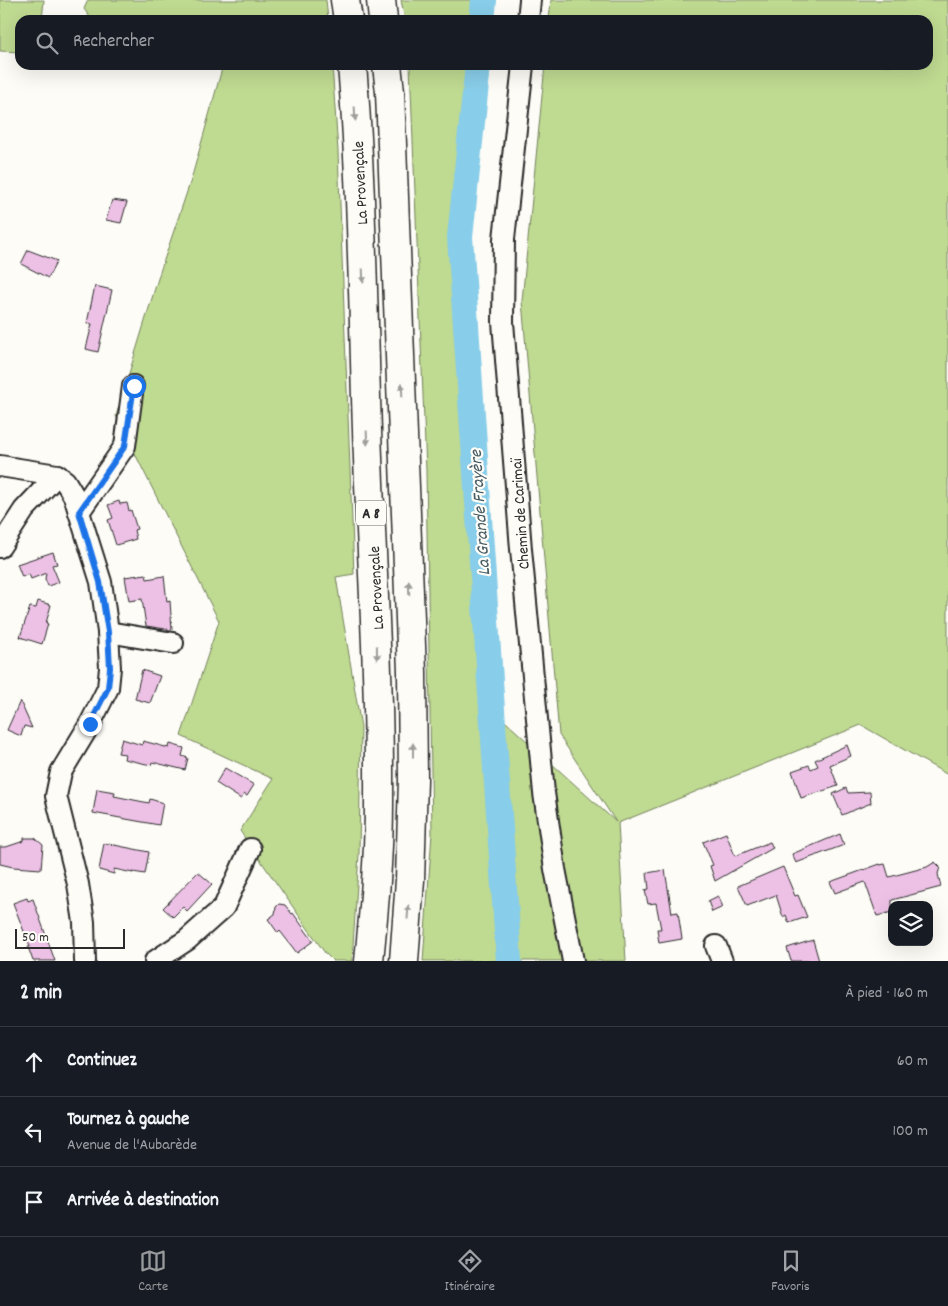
<!DOCTYPE html>
<html lang="fr">
<head>
<meta charset="utf-8">
<style>
  body { margin:0; font-family:Dekko,sans-serif; background:#242831; color:#f1f3f6 }
  .controls { position:absolute; right:15px; bottom:15px; display:grid; overflow:hidden; border-radius:10px; box-shadow:0 5px 20px #0002 }
  .controls button { width:45px; height:45px; display:grid; place-items:center; padding:0; border:0; border-bottom:1px solid #363941; background:#171b24; color:#f1f3f6; font:25px sans-serif }
  .scale { position:absolute; left:15px; bottom:12px; width:110px; box-sizing:border-box; padding-left:5px; border:2px solid #2b2b2b; border-top:0; font-size:14px; line-height:18px; white-space:nowrap; color:#2b2b2b; -webkit-text-stroke:4px #fdfcf7; paint-order:stroke }
  .stop { position:absolute; width:15px; height:15px; margin:-11px; border:4px solid #1a73e8; border-radius:50%; background:#fff }
  .stop.end { background:#1a73e8; border-color:#fff; box-shadow:0 1px 5px #0008 }
  .list { margin:0; padding:0; list-style:none }
  h2 { display:flex; justify-content:space-between; align-items:center; height:65px; margin:0; padding:0 20px; font-size:21px }
  h2 small { font-size:16px; font-weight:400; color:#9ea1a6 }
  .list li { display:grid; grid-template-columns:32px 1fr auto; gap:15px; align-items:center; box-sizing:border-box; height:70px; padding:0 20px; border-top:1px solid #363941 }
  .list b { display:block; font-size:19px; white-space:nowrap }
  .list p { margin:0; font-size:16px; white-space:nowrap; color:#9ea1a6 }
  .list em { font-size:16px; font-style:normal; color:#9ea1a6 }
  .icon { flex:none; width:28px; height:28px; fill:none; stroke:currentColor; stroke-width:2; stroke-linecap:round; stroke-linejoin:round }
  .map { position:relative; flex:none; width:948px; height:961px; overflow:hidden }
  .search { position:absolute; background:#171b24; box-shadow:0 5px 20px #0002; left:15px; right:15px; top:15px; height:55px; display:flex; align-items:center; gap:12px; box-sizing:border-box; padding:0 18px; border-radius:15px; color:#9ea1a6; font-size:19px }
  .sheet { height:275px; background:#171b24 }
  nav { display:flex; justify-content:space-around; align-items:center; box-sizing:border-box; height:70px; border-top:1px solid #363941; background:#171b24; font-size:14px; color:#9ea1a6 }
  nav a { display:grid; justify-items:center; gap:2px }
  nav .on { color:#98999b }
  .map>svg:first-child { display:block }
  .green { fill:#bfda91; stroke:#75825e }
  .lines { fill:none; stroke-linecap:round; stroke-linejoin:round }
  .river { stroke:#88cde9; stroke-width:26 }
  .building { fill:#edc1e6; stroke:#2b2b2b }
  .minor-casing { stroke:#2b2b2b; stroke-width:24 }
  .highway-casing { stroke:#2b2b2b; stroke-width:31 }
  .minor { stroke:#fdfcf7; stroke-width:20 }
  .highway { stroke:#fdfcf7; stroke-width:28 }
  .oneway { fill:#9e9e9b }
  .route { stroke:#1a73e8; stroke-width:6 }
  .labels { text-anchor:middle; stroke-width:4.5; stroke-linejoin:round; paint-order:stroke }
  .shield { fill:#fdfcf7; stroke:#6a6a68; stroke-width:1 }
  .shield-label { font-size:15px; font-weight:bold; fill:#2b2b2b }
  .street-label { font-size:16px; fill:#2b2b2b; stroke:#fdfcf7 }
  .water-label { font-size:18px; font-style:italic; fill:#475c64; stroke:#fdfcf7 }
</style>
</head>
<body>
<div class="map">
<svg width="948" height="961" viewBox="0 0 948 961">
  <rect width="100%" height="100%" fill="#fdfcf7"/>
  <filter id="ink" filterUnits="userSpaceOnUse"><feTurbulence type="fractalNoise" baseFrequency=".02" numOctaves="2"/><feDisplacementMap in="SourceGraphic" scale="10" xChannelSelector="R" yChannelSelector="G"/><feConvolveMatrix kernelMatrix="1 2 1 2 8 2 1 2 1" color-interpolation-filters="sRGB"/></filter>
  <g filter="url(#ink)">
    <g class="green">
      <path d="M0,0H44L42,20H20V52L0,51Z"/>
      <path d="M88,0H326L328,20H92L84,9Z"/>
      <path d="M401,0H478L476,20H405Z"/>
      <path d="M551,0H948V775L861,725L618,823L626,961H423L432,833L426,471L410,65H472L454,269L485,703L616,822L559,735L522,301L545,65H928V20H549Z"/>
      <path d="M223,65H332L338,151L354,574L336,577L361,727L359,854L352,961H333L325,953L240,831L273,779L181,736L219,621L116,416L160,272L191,180Z"/>
    </g>
    <g class="lines">
      <g class="river">
        <path d="M482,20L484,0"/>
        <path d="M478,65L460,237L509,961"/>
      </g>
    </g>
    <g class="building">
      <path d="M112,200L127,202L121,223L106,220Z"/>
      <path d="M28,250L57,261L48,278L21,264Z"/>
      <path d="M95,286L112,290L98,352L86,349L92,324L87,323Z"/>
      <path d="M119,501L120,504L127,503L129,511L131,510L137,529L134,530L136,539L116,545L108,520L113,518L108,505Z"/>
      <path d="M53,552L57,564L52,565L59,582L48,586L45,579L46,573L31,579L29,574L22,577L17,564Z"/>
      <path d="M146,574L147,579L164,576L167,602L170,601L172,630L146,626L142,599L129,601L125,577Z"/>
      <path d="M38,601L51,605L46,623L48,624L42,644L20,637L30,607L36,608Z"/>
      <path d="M142,670L160,676L150,703L135,699Z"/>
      <path d="M20,701L32,728L24,726L21,736L7,730Z"/>
      <path d="M122,739L142,745L143,741L169,748L170,744L184,748L182,756L188,758L185,770L152,762L151,765L124,759L125,754L118,753Z"/>
      <path d="M847,745L851,756L830,765L838,786L801,798L792,771L809,765L811,769L818,766L815,760Z"/>
      <path d="M225,768L254,785L247,796L244,794L241,799L216,783Z"/>
      <path d="M846,788L848,793L870,792L871,803L842,815L833,794Z"/>
      <path d="M97,789L115,792L114,796L149,803L150,799L163,803L159,825L93,813Z"/>
      <path d="M726,833L735,856L770,842L773,848L715,881L710,866L713,865L703,842Z"/>
      <path d="M840,834L844,845L796,863L792,854Z"/>
      <path d="M24,838H35L43,845L41,869L13,867L0,864V847H6L24,841Z"/>
      <path d="M104,843L149,852L145,874L133,872V873L114,869V874L99,870Z"/>
      <path d="M935,862L940,867L938,874L941,887L892,900V912L877,916L865,882L835,893L830,882L880,864V865L885,864L889,877L927,867Z"/>
      <path d="M783,867L795,896L798,895L807,917L789,923L786,915L783,917L776,895L747,906L738,886Z"/>
      <path d="M665,870L672,913L678,912L682,939L659,943L657,929H661L656,903L648,904L645,890L649,889L647,873Z"/>
      <path d="M198,872L212,884L187,911L183,907L173,917L163,908Z"/>
      <path d="M718,896L723,907L712,912L708,901Z"/>
      <path d="M27,898L28,901L33,899L55,961H33L28,947H30L13,903Z"/>
      <path d="M279,904L285,905L292,914L293,913L313,941L297,953L280,931L278,933L268,919L275,914L276,907Z"/>
      <path d="M813,940L819,961H791L787,948Z"/>
    </g>
    <g class="lines">
      <g class="minor-casing">
        <g id="minor">
          <path d="M528,20L530,0"/>
          <path d="M523,65L504,239L503,322L521,549L544,793L555,869L573,961"/>
          <path d="M0,466L57,475L65,481L74,496L101,582L108,632L110,668L108,688L90,724L61,772L56,796L78,884L84,922L85,961"/>
          <path d="M79,512L125,446L133,386"/>
          <path d="M0,547L24,510L57,475"/>
          <path d="M108,632L173,643"/>
          <path d="M716,946L722,961"/>
          <path d="M155,961L187,940L224,907L250,849"/>
        </g>
      </g>
      <g class="highway-casing">
        <g id="highway">
          <path d="M345,0L348,20"/>
          <path d="M381,0L383,20"/>
          <path d="M352,65C362,186 363,308 367,430C371,554 380,679 379,804C379,856 374,909 369,961"/>
          <path d="M387,65L390,92L412,672L413,780L410,880L404,961"/>
        </g>
      </g>
      <use href="#minor" class="minor"/>
      <use href="#highway" class="highway"/>
    </g>
    <defs><path id="oneway-solid" d="M-6-.8H1V-3.2L6.5 0L1 3.2V.8H-6Z" transform="scale(1.25)"/></defs>
    <g class="oneway">
      <use href="#oneway-solid" transform="translate(355 114) rotate(87)"/>
      <use href="#oneway-solid" transform="translate(363 276) rotate(88)"/>
      <use href="#oneway-solid" transform="translate(402 390) rotate(-92)"/>
      <use href="#oneway-solid" transform="translate(367 438) rotate(87)"/>
      <use href="#oneway-solid" transform="translate(409 588) rotate(-92)"/>
      <use href="#oneway-solid" transform="translate(377 653) rotate(89)"/>
      <use href="#oneway-solid" transform="translate(413 750) rotate(-90)"/>
      <use href="#oneway-solid" transform="translate(408 912) rotate(-86)"/>
    </g>
  </g>
  <g class="lines" filter="url(#ink)">
    <path class="route" d="M90,724L108,688L110,668L108,632L100,582L79,512L125,446L134,386"/>
  </g>
  <g class="labels">
    <rect class="shield" x="356" y="500.5" width="30" height="25" rx="4"/>
    <g class="shield-label">
      <text x="371" y="518">A 8</text>
    </g>
    <g class="street-label">
      <text transform="translate(359 183) rotate(-93)" y="6">La Provençale</text>
      <text transform="translate(519 514) rotate(-94)" y="6">Chemin de Carimaï</text>
      <text transform="translate(375 588) rotate(-93)" y="6">La Provençale</text>
    </g>
    <g class="water-label">
      <text transform="translate(479 513) rotate(-94)" y="6">La Grande Frayère</text>
    </g>
  </g>
</svg>
<div class="controls">
<button><svg class="icon" aria-label="layers" viewBox="0 0 24 24"><path d="M12 4l9 5-9 5-9-5zM3 14l9 5 9-5"/></svg></button>
</div>
<div class="scale">50 m</div>
<div class="stop" style="left:134px;top:386px"></div>
<div class="stop end" style="left:90px;top:724px"></div>
<div class="search"><svg class="icon" aria-label="search" viewBox="0 0 24 24"><circle cx="10" cy="10" r="6"/><path d="M15 15l6 6"/></svg>Rechercher</div>
</div>
<section class="sheet">
<h2>2 min<small>À pied · 160 m</small></h2>
<ul class="list">
<li><svg class="icon" aria-label="ahead" viewBox="0 0 24 24"><path d="M12 20V5M6 11l6-6 6 6"/></svg><div><b>Continuez</b></div><em>60 m</em></li>
<li><svg class="icon" aria-label="left" viewBox="0 0 24 24"><path d="M17 20v-9H6M10 6l-5 5 5 5"/></svg><div><b>Tournez à gauche</b><p>Avenue de l'Aubarède</p></div><em>100 m</em></li>
<li><svg class="icon" aria-label="arrive" viewBox="0 0 24 24"><path d="M6 21V4h12l-3 4 3 4H6"/></svg><div><b>Arrivée à destination</b></div></li>
</ul>
</section>
<nav>
<a class="on"><svg class="icon" aria-label="map" viewBox="0 0 24 24"><path d="M3 6l6-2 6 2 6-2v14l-6 2-6-2-6 2zM9 4v14M15 6v14"/></svg>Carte</a>
<a><svg class="icon" aria-label="directions" viewBox="0 0 24 24"><path d="M12 3l9 9-9 9-9-9zM9 14v-3h6M13 9l2 2-2 2"/></svg>Itinéraire</a>
<a><svg class="icon" aria-label="saved" viewBox="0 0 24 24"><path d="M7 4h10v16l-5-4-5 4z"/></svg>Favoris</a>
</nav>
</body>
</html>
